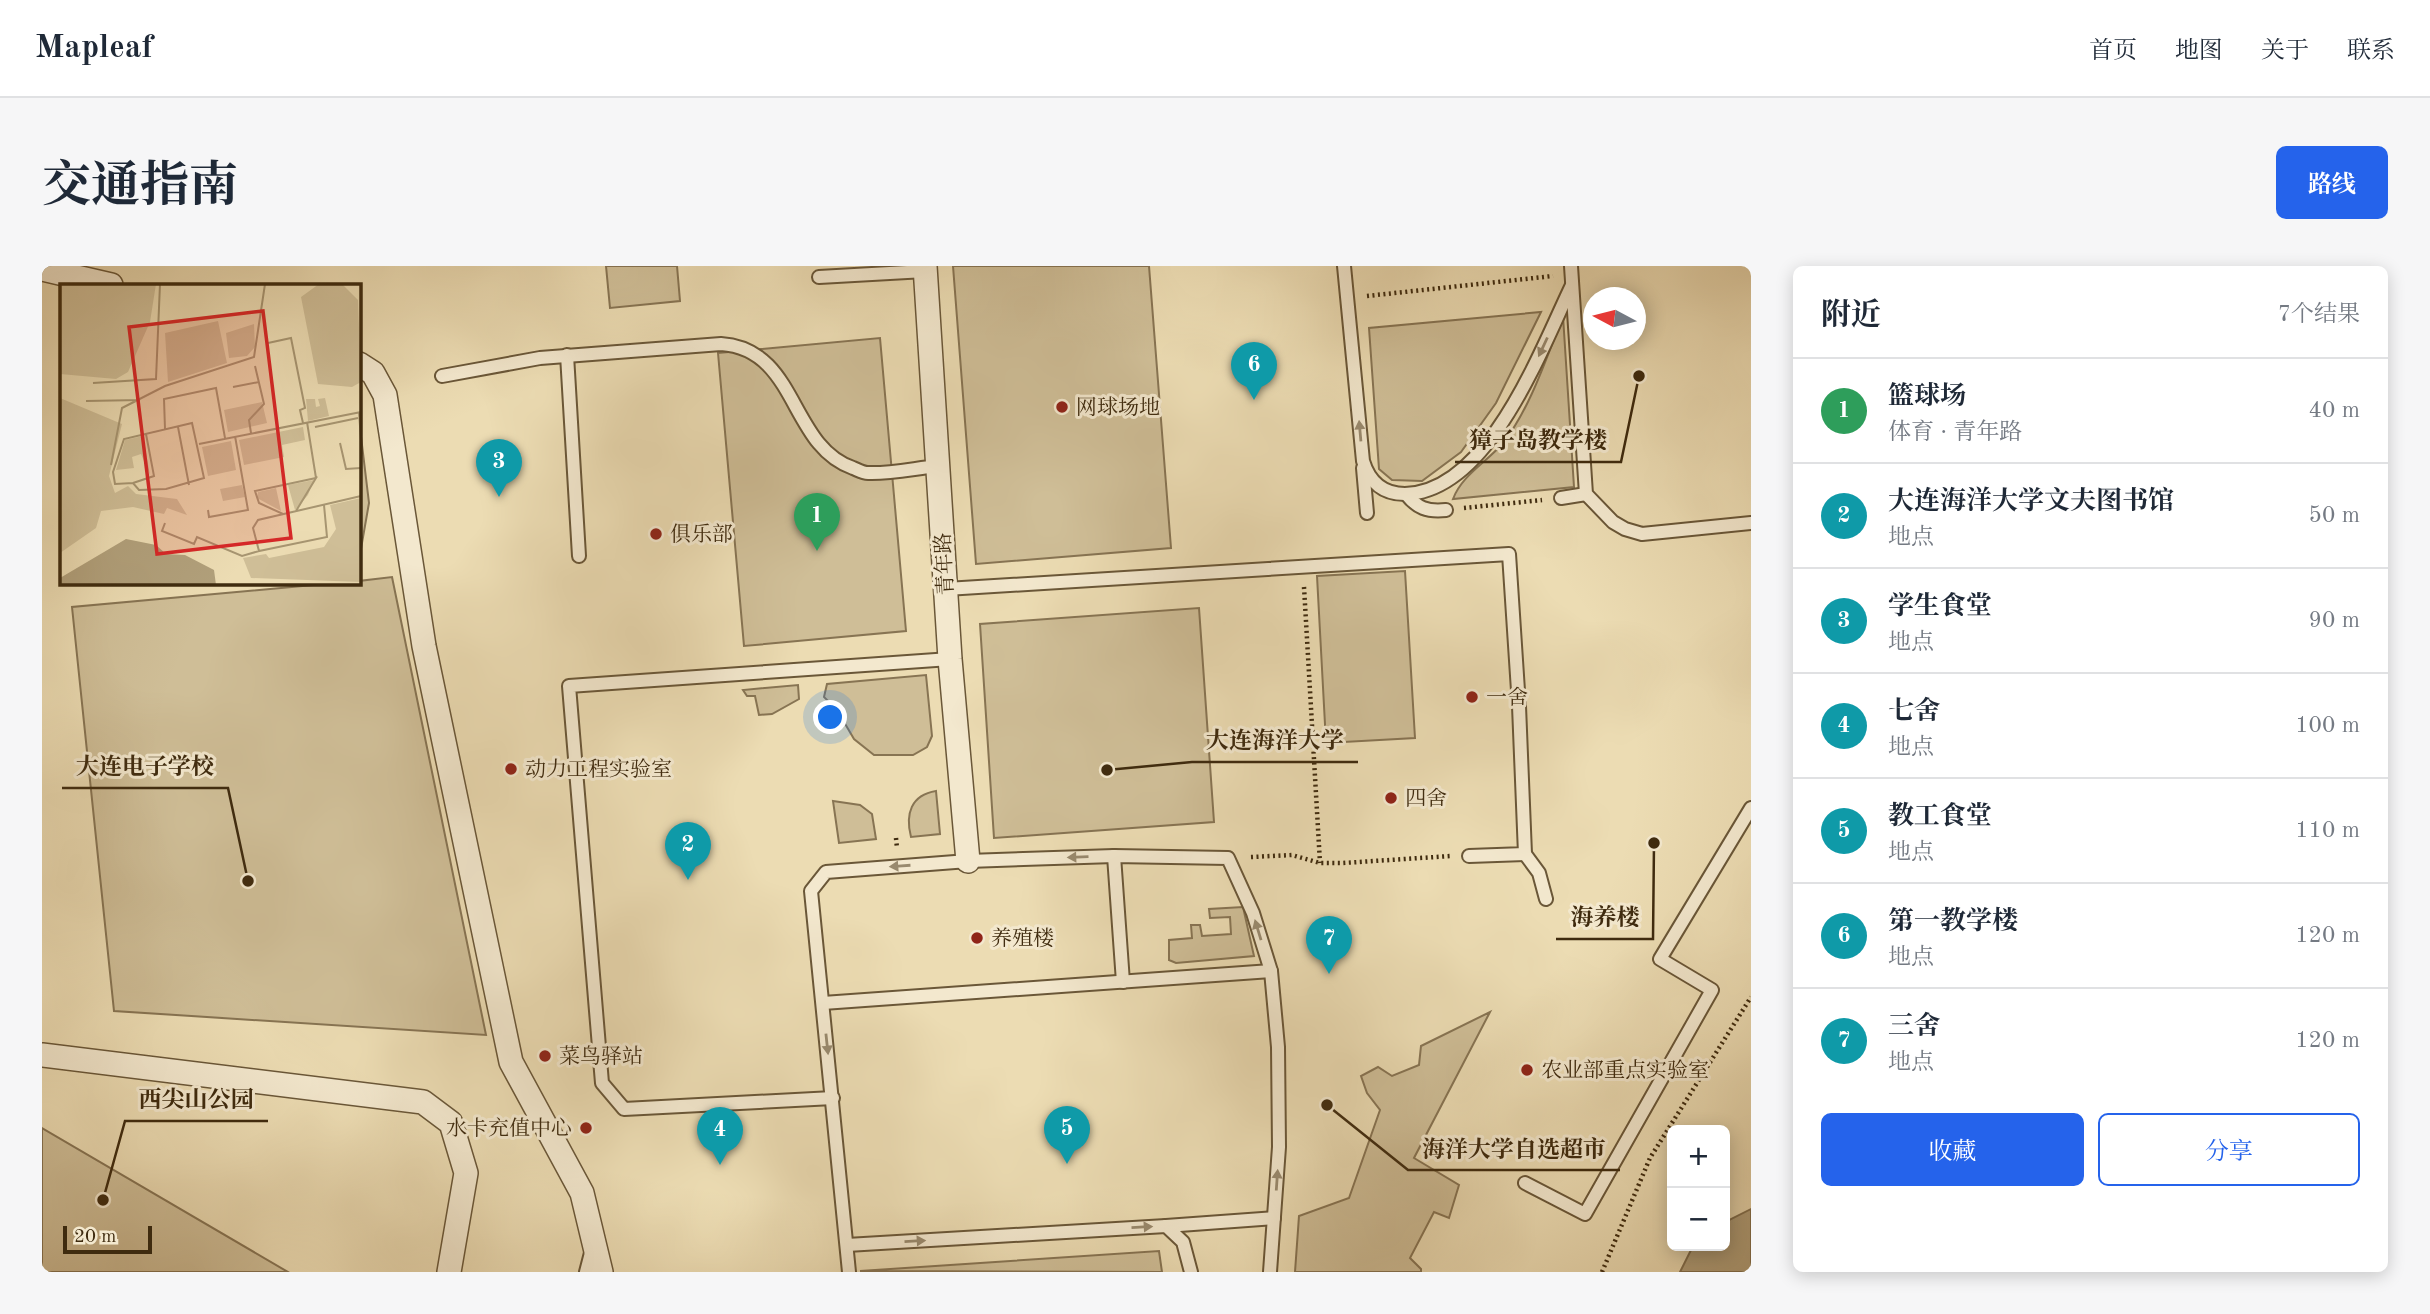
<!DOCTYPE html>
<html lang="zh">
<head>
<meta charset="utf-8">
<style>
  body { margin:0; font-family:"Old Standard TT","Noto Serif SC",serif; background:#f6f6f7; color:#1f2937 }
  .controls { position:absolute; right:21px; bottom:21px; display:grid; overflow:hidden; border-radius:10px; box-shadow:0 4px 18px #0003 }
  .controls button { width:63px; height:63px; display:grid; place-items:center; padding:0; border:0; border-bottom:2px solid #e0e1e3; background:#fff; color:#1f2937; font:35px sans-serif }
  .compass { position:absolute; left:1541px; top:21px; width:63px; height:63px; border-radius:50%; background:#fff; box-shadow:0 4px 18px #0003; rotate:277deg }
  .scale { position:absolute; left:21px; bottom:18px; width:89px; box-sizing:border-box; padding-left:7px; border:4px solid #3f2b0f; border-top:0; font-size:19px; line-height:24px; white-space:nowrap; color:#3f2b0f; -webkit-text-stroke:5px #f3e8ce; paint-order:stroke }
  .you { position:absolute; left:789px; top:452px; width:24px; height:24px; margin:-18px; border:5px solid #fff; border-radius:50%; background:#1a73e8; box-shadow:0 0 0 10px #1a73e833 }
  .badge { display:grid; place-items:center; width:46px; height:46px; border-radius:50%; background:#2563eb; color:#fff; font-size:23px; font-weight:700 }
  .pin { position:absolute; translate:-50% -58px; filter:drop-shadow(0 2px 4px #0008) }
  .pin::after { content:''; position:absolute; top:37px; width:24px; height:21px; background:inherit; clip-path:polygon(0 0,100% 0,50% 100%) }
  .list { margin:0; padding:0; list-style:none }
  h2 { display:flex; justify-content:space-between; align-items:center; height:91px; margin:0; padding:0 28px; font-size:30px }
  h2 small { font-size:23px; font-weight:400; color:#747a83 }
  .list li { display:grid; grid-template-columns:46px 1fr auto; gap:21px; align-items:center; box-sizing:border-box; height:105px; padding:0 28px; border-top:2px solid #e0e1e3 }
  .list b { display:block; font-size:26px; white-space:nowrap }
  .list p { margin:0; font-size:23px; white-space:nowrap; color:#747a83 }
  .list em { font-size:23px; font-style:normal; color:#747a83 }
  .actions { display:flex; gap:14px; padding:21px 28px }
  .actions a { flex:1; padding:16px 0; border:2px solid #2563eb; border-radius:10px; text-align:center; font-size:24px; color:#2563eb }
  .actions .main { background:#2563eb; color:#fff }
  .map { position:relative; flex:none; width:1709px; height:1006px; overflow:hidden; border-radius:10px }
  header { display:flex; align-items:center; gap:42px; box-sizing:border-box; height:98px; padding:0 35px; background:#fff; border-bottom:2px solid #e0e1e3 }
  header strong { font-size:33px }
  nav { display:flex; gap:38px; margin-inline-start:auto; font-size:24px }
  .intro { display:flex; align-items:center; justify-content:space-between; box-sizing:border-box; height:168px; padding:0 42px }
  h1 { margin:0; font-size:49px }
  .button { padding:18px 32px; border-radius:10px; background:#2563eb; color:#fff; font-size:24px; font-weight:700 }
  main { display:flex; gap:42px; padding:0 42px }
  aside { flex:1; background:#fff; border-radius:10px; box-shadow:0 4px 18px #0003 }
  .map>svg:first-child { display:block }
  .green { fill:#cfbe97; stroke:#877453; stroke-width:2 }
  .water { fill:#b1a07b; stroke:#837150; stroke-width:2 }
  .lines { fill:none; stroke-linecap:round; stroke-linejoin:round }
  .service-casing { stroke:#6a5738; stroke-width:16 }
  .minor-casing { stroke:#6a5738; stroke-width:26 }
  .path { stroke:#3f2b0f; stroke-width:4.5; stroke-dasharray:2 3.5; stroke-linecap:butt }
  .service { stroke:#f3e8ce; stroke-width:12 }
  .minor { stroke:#f3e8ce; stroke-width:23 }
  .oneway { fill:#998a6e }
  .poi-dot { fill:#8f2418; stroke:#f3e8ce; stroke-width:2.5 }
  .labels { text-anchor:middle; stroke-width:6; stroke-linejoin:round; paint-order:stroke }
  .poi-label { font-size:21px; fill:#3f2b0f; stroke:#f3e8ce; text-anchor:start }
  .street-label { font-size:21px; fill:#3f2b0f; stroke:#f3e8ce }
  .inset-road { fill:none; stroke:#a79571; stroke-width:2 }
  .view { fill:#d62828; fill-opacity:0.15; stroke:#d62828; stroke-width:3.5 }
  .inset-edge { fill:none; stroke:#3f2b0f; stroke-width:3.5 }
  .leader { fill:none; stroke:#3f2b0f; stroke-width:2.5 }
  .callout-dot { fill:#3f2b0f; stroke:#f3e8ce; stroke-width:2.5 }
  .callout-label { font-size:23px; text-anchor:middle; font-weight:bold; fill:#3f2b0f; stroke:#f3e8ce; stroke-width:6; stroke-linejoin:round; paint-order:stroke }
</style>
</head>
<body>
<header>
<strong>Mapleaf</strong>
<nav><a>首页</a><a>地图</a><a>关于</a><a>联系</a></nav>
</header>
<div class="intro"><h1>交通指南</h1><a class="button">路线</a></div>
<main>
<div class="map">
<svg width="1709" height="1006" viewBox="0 0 1709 1006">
  <rect width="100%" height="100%" fill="#ecdcb3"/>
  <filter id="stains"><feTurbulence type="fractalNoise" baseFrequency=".00286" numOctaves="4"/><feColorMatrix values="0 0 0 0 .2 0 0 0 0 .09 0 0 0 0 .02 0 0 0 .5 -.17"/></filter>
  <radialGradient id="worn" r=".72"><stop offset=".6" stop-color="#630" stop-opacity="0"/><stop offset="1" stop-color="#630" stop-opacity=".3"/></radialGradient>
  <g class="green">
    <path d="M564,0H635L638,35L568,42Z"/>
    <path d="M911,0H1107L1129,282L934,298Z"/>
    <path d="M1499,46L1454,137L1419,186L1380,215L1350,214L1337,203L1327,62Z"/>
    <path d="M1521,50L1532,221L1411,233C1420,209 1445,196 1461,177C1488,143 1505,90 1521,50Z"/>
    <path d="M838,72L864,365L702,380L676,87Z"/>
    <path d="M317,154L327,237L317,294Z"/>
    <path d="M1363,305L1373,472L1284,477L1275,310Z"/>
    <path d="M350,311L444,769L72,745L30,341L293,317H317V315Z"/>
    <path d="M1157,342L1172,556L952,572L938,358Z"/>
    <path d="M884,409L890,470L885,481L871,489H832L812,473L795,444L782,431L785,418Z"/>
    <path d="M756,419L757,433L730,448L717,449L713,430H705L701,424Z"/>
    <path d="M894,525L898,568L869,571C863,548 869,529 894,525Z"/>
    <path d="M791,535L818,539L830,548L834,573L797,577Z"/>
    <path d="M1201,641L1212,690L1134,697L1127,694V674L1150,672L1149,659H1158L1160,670L1189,668L1188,651L1168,652L1167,643Z"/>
    <path d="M1448,746L1372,892L1417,919L1407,952L1392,946L1368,992L1379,1003V1006H1253L1257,950L1307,932L1338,844L1325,827L1319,810L1336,801L1350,810L1377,799L1379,780Z"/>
    <path d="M0,862L246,1006H0Z"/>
    <path d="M1117,985L1120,1006L818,1005Z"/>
  </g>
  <path class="water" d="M1709,943V1006H1638L1651,980H1683V956Z"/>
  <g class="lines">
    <g class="service-casing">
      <g id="service">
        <path d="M1302,0L1321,195C1327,215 1340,228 1363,228C1447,226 1499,83 1530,19"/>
        <path d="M1529,0L1544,228L1571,256L1583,263L1600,268L1709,257"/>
        <path d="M777,11L883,5"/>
        <path d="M525,89L537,290"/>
        <path d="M400,110L498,92L679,78C756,83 747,180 811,202C816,204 821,207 826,207C849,208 874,202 896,200"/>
        <path d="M1321,202L1325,247"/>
        <path d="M1364,228C1375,242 1385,246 1404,244"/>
        <path d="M1519,232L1544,228"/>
        <path d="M904,323L1467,288L1477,440L1483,588L1427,590"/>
        <path d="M1483,588L1497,607L1504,633"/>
        <path d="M1072,590L1081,716"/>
        <path d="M781,737L1229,705"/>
        <path d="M791,832L582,843L560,817L527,420L908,393"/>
        <path d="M1483,917L1543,948L1670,724L1618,693L1709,542"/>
        <path d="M1124,960L1232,952"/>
        <path d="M805,979L1124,960L1141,976L1149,1006"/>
        <path d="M544,1006L550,983"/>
        <path d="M807,1006L769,625L784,606L926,595L1072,590L1186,592L1211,647L1229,705L1236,781L1237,881L1228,1006"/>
      </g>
    </g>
    <g class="minor-casing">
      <g id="minor">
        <path d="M883,0L908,393L926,595"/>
        <path d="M0,3L69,19"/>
        <path d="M317,98L331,107L343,129L382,380L469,796L540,927L559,1006"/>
        <path d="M0,789L381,836L409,857L424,907L407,1006"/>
      </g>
    </g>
    <g class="path">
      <path d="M1325,30L1511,10"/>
      <path d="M1422,242L1500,234"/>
      <path d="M1262,321L1278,597"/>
      <path d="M854,572L855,582"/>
      <path d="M1209,591L1250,589L1278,597H1301L1409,590"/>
      <path d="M1560,1006L1608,892L1709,731"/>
    </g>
    <use href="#service" class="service"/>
    <use href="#minor" class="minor"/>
  </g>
  <defs><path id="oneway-solid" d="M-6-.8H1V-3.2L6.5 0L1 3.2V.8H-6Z" transform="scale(1.75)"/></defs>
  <g class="oneway">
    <use href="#oneway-solid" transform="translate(1501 81) rotate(115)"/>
    <use href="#oneway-solid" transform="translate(1318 165) rotate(-95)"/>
    <use href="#oneway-solid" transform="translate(1036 591) rotate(178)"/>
    <use href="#oneway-solid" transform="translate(858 600) rotate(176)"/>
    <use href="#oneway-solid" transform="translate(1216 664) rotate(-107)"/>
    <use href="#oneway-solid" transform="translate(785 778) rotate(84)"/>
    <use href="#oneway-solid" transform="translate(1235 914) rotate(-86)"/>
    <use href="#oneway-solid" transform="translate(1100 961) rotate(-3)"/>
    <use href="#oneway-solid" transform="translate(873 975) rotate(-3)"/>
  </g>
  <g class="poi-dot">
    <circle cx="1020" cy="141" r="7"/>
    <circle cx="614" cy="268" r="7"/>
    <circle cx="1430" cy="431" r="7"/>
    <circle cx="469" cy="503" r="7"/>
    <circle cx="1349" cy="532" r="7"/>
    <circle cx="935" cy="672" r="7"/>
    <circle cx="503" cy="790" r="7"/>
    <circle cx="1485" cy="804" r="7"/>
    <circle cx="544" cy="862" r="7"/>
  </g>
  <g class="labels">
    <g class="poi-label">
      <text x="1034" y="148">网球场地</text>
      <text x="628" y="275">俱乐部</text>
      <text x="1444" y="438">一舍</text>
      <text x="483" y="510">动力工程实验室</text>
      <text x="1363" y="539">四舍</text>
      <text x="949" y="679">养殖楼</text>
      <text x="517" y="797">菜鸟驿站</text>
      <text x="1499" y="811">农业部重点实验室</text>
      <text x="530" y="869" text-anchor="end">水卡充值中心</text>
    </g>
    <g class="street-label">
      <text transform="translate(902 298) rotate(-93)" y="7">青年路</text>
    </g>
  </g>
  <g transform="translate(18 18)">
    <rect width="301" height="301" fill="#ecdcb3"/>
    <path d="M0,0H96L90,38L68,88L56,95L0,90ZM259,0H282L298,16L301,98L292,103L258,100L241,13ZM158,37L167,79L108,98L105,49ZM194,40L195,63L187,72L169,74L166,49ZM0,114L62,140L49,192L55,209L68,202L76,210L117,215L127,231L107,224L104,230L73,223L41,227L36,244L0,269ZM265,114L269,132L248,137L246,115H255L256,123L260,122L258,115ZM202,118L207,139L168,148L164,126ZM243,143L245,156L222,161L224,173L184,181L179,156ZM83,152L90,191L81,170L72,173L74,184L56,186L65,156ZM171,157L176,186L148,192L142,163ZM254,196L248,211L235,226L228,201ZM182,201L185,213L163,217L160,205ZM216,204L221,227L197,214L198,208ZM301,214V298L191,294L183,274L206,270L209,274L264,263L276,245L270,221Z" fill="#cfbe97"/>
    <path d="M66,255L96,261L106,270L125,271L154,286L156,301H0V294Z" fill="#b1a07b"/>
    <path class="inset-road" d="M208,59L231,54L245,124L240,126L243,139M33,99L96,95L100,0M173,103L199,98M26,117L80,116M299,128L301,156M247,138L256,194M132,139L144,194L106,205L79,206L73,199L55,200L53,188L64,155ZM118,143L129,201M255,143L298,134M105,145L104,115L156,104L165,154M191,149L189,136L204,120L195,82M280,159L286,185L301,184M139,160L301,128M51,181L62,124L105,102L194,73L205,0M73,199L94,192L86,150M264,221L267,253L199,267L193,244L198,236L301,212M148,226L149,233L188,226L175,152M223,230L199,219L195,207L256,194L236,227M105,239L102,247L134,260L137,253L182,272L199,267"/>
    <path class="view" d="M203,27L231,254L97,270L69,43Z"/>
    <rect width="301" height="301" class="inset-edge"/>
  </g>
  <path class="leader" d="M1597 110L1579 196H1413M1065 504L1150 496H1316M206 615L186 522H20M1612 577L1611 673H1514M61 934L83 855H226M1285 839L1366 904H1578"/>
  <g class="callout-dot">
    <circle cx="1597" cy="110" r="7"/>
    <circle cx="1065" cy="504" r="7"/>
    <circle cx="206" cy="615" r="7"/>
    <circle cx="1612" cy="577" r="7"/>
    <circle cx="61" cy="934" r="7"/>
    <circle cx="1285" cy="839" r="7"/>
  </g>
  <g class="callout-label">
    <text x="1496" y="182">獐子岛教学楼</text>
    <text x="1233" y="482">大连海洋大学</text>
    <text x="103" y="508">大连电子学校</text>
    <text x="1563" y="659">海养楼</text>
    <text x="154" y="841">西尖山公园</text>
    <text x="1472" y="891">海洋大学自选超市</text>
  </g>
  <rect width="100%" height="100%" filter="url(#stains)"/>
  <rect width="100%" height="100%" fill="url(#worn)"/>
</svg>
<div class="controls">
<button>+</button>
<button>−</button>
</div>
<svg class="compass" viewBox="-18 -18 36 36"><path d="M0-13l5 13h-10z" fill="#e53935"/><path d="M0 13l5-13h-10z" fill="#747a83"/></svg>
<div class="scale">20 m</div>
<div class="you"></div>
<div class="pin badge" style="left:775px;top:285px;background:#2e9e5b">1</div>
<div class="pin badge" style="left:646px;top:614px;background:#0f9aa8">2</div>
<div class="pin badge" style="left:457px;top:231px;background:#0f9aa8">3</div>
<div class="pin badge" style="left:678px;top:899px;background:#0f9aa8">4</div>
<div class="pin badge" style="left:1025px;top:898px;background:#0f9aa8">5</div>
<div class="pin badge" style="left:1212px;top:134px;background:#0f9aa8">6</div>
<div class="pin badge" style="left:1287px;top:708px;background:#0f9aa8">7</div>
</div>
<aside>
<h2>附近<small>7个结果</small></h2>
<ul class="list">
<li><span class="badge" style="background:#2e9e5b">1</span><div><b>篮球场</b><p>体育 · 青年路</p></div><em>40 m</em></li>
<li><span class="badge" style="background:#0f9aa8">2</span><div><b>大连海洋大学文夫图书馆</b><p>地点</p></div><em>50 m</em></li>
<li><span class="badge" style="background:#0f9aa8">3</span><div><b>学生食堂</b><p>地点</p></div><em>90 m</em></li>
<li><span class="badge" style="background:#0f9aa8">4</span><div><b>七舍</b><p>地点</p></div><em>100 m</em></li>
<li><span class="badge" style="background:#0f9aa8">5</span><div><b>教工食堂</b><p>地点</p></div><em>110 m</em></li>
<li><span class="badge" style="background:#0f9aa8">6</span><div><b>第一教学楼</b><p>地点</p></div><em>120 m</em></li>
<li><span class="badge" style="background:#0f9aa8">7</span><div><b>三舍</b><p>地点</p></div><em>120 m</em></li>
</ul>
<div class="actions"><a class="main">收藏</a><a>分享</a></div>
</aside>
</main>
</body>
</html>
